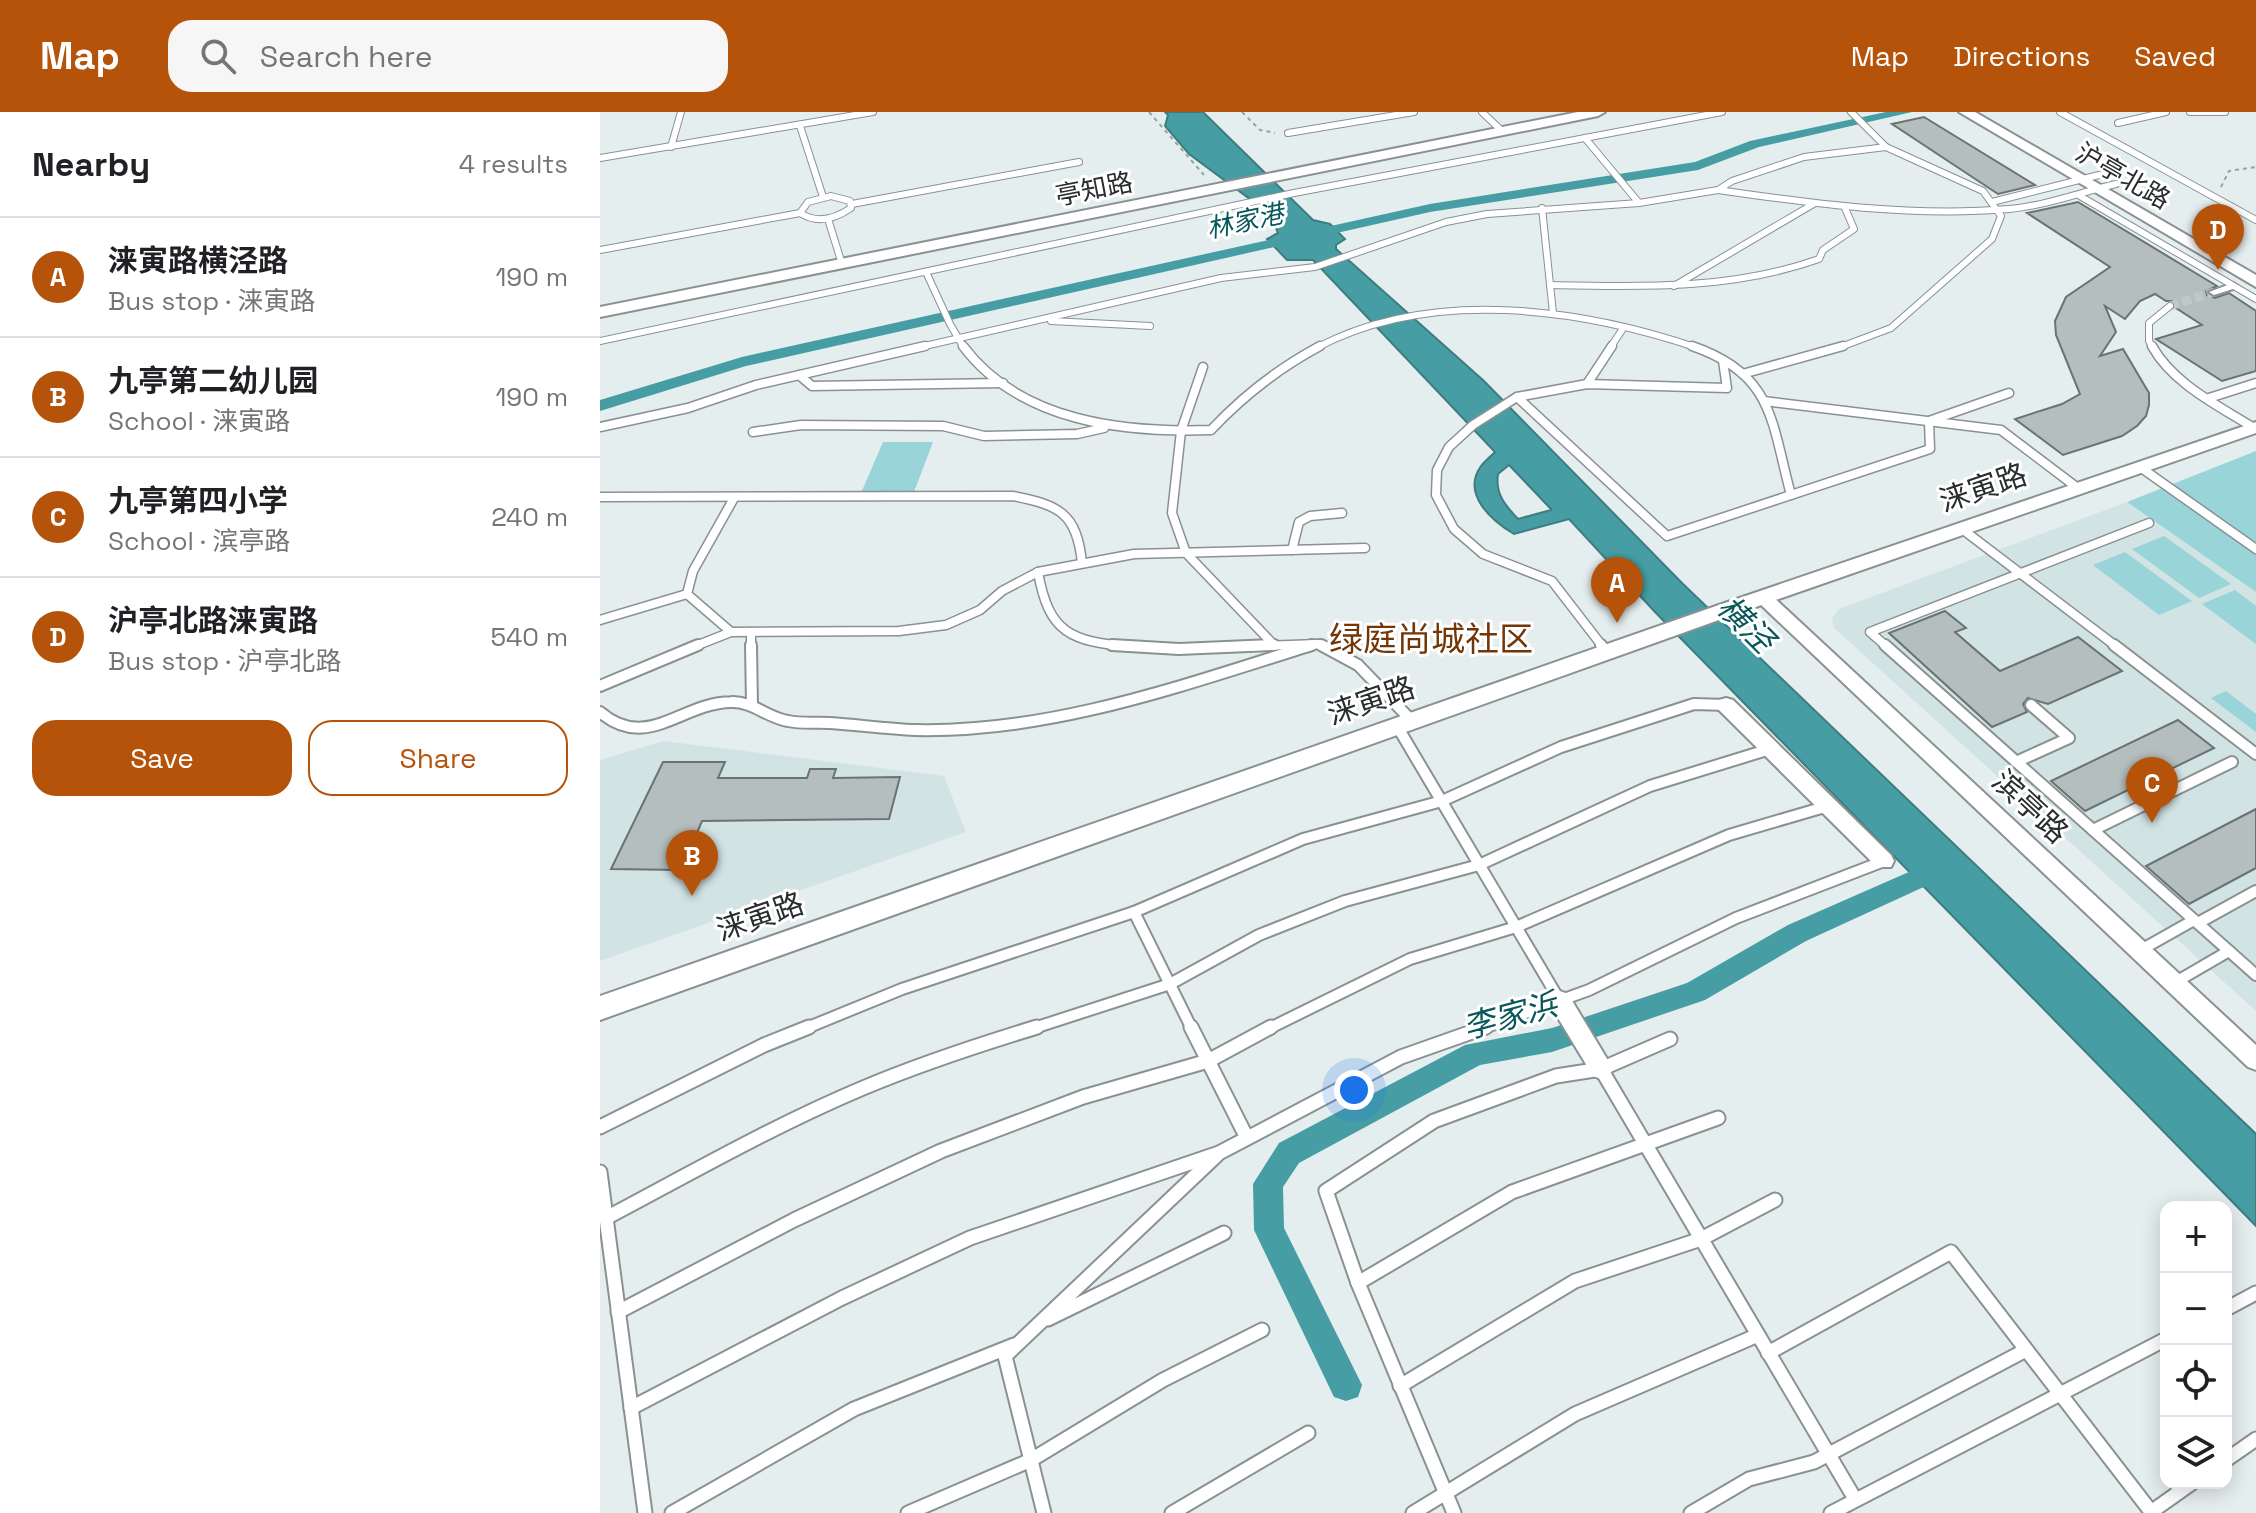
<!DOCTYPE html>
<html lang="en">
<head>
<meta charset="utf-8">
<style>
  body { margin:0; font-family:"Space Grotesk","Noto Sans SC",sans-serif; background:#f6f6f6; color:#202124 }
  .controls { position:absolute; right:24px; bottom:24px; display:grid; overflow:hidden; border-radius:16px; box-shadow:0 4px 20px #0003 }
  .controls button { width:72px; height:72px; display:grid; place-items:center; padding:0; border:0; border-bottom:2px solid #e0e0e0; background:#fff; color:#202124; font:40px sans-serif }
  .you { position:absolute; left:754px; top:978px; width:28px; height:28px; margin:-20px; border:6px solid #fff; border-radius:50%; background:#1a73e8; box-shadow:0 0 0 12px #1a73e833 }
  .badge { display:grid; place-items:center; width:52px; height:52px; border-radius:50%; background:#b45309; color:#fff; font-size:26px; font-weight:700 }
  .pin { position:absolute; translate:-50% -66px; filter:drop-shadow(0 2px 4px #0008) }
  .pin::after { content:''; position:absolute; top:42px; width:28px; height:24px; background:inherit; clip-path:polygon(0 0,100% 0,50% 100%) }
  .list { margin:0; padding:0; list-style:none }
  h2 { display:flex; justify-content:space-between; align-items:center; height:104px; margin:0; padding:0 32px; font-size:34px }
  h2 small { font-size:26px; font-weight:400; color:#757577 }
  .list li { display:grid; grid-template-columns:52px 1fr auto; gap:24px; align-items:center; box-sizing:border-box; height:120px; padding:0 32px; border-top:2px solid #e0e0e0 }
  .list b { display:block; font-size:30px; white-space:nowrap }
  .list p { margin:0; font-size:26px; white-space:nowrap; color:#757577 }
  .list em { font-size:26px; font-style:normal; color:#757577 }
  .actions { display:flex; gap:16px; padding:24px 32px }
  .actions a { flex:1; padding:18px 0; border:2px solid #b45309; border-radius:24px; text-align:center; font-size:28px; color:#b45309 }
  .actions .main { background:#b45309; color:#fff }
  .icon { flex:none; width:44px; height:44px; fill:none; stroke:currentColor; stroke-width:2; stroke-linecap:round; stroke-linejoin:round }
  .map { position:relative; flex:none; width:1656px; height:1401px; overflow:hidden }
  header { display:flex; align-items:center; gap:48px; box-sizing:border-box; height:112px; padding:0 40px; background:#b45309; color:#fff }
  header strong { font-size:38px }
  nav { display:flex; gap:44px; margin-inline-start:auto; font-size:28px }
  .search { width:560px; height:72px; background:#f6f6f6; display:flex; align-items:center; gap:20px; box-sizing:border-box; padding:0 28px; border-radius:24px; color:#757577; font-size:30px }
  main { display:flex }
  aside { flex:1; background:#fff }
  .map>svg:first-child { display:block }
  .built { fill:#d2e3e4 }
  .green { fill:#98d4d8 }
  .water { fill:#469ea4; stroke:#3e7c80; stroke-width:2; fill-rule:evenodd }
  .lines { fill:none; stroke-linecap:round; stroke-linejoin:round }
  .canal { fill:#469ea4; fill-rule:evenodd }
  .building { fill:#b5bebe; stroke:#6a7272; stroke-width:2 }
  .pedestrian-tunnel { stroke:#c0c7c8; stroke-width:9; stroke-dasharray:9 4; stroke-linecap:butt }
  .service-far3-casing { stroke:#899192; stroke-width:8 }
  .service-far2-casing { stroke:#899192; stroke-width:11 }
  .service-far1-casing { stroke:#899192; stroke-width:14 }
  .service-casing { stroke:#899192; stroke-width:17 }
  .pedestrian-casing { stroke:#899192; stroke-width:4 }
  .minor-casing { stroke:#899192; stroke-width:4 }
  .tertiary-casing { stroke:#899192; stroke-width:4 }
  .path { stroke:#9aa1a1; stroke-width:2; stroke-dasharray:4 4; stroke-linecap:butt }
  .service-far3 { stroke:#fff; stroke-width:6 }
  .service-far2 { stroke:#fff; stroke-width:8 }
  .service-far1 { stroke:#fff; stroke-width:10 }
  .service { stroke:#fff; stroke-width:13 }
  .pedestrian { fill:#fff; fill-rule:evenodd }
  .minor { fill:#fff; fill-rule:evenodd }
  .tertiary { fill:#fff; fill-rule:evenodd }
  .labels { text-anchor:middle; stroke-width:6; stroke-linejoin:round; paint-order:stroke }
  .far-street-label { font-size:26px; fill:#2a2d2d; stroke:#fff }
  .far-water-label { font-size:26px; font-style:italic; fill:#07575b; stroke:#fff }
  .street-label { font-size:30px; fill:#2a2d2d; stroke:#fff }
  .water-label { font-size:32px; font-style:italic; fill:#07575b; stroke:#fff }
  .quarter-label { font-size:34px; fill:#723607; stroke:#fff }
</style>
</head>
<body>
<header>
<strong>Map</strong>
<div class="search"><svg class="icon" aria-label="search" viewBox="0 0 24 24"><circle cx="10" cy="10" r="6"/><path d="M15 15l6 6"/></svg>Search here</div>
<nav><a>Map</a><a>Directions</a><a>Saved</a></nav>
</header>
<main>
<aside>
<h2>Nearby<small>4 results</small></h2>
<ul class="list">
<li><span class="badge">A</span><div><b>涞寅路横泾路</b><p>Bus stop · 涞寅路</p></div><em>190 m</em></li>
<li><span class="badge">B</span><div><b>九亭第二幼儿园</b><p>School · 涞寅路</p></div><em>190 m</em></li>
<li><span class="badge">C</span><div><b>九亭第四小学</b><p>School · 滨亭路</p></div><em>240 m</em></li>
<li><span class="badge">D</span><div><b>沪亭北路涞寅路</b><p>Bus stop · 沪亭北路</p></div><em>540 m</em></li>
</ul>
<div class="actions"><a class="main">Save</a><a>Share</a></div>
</aside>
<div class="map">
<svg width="1656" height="1401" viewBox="0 0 1656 1401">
  <rect width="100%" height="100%" fill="#e5eeef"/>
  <g class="built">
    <path d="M1527,390L1656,480V899L1234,516L1232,506L1239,497Z"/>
    <path d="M63,629L344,664L366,720L0,849V648Z"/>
  </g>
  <g class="green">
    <path d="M283,330H333L314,380L261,381Z"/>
    <path d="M1656,339V480L1527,390Z"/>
    <path d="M1564,424L1631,472L1599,486L1532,437Z"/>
    <path d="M1525,440L1592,489L1559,503L1493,453Z"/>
    <path d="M1635,478L1656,494V532L1602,492Z"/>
    <path d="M1626,579L1656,602V620L1611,586Z"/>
  </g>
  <path class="water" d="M565,0H603L713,108L730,112L745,127L736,133V137L884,269L1082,471L1656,1022V1114L1055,500L969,407L914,422C892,409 861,382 881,354C885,349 891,344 895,340L713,148H687L667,127L678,121L670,102L589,42L565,14L568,3ZM909,353L951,397V398L918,407C905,393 895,382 898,362Z"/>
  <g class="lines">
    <g class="canal">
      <path d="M1286,0H1312L1159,35L1098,58L830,100L146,254L0,299V288L142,245L830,92L1095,50L1150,29Z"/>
      <path d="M1343,745L1352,748L1355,755L1352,762L1206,829L1105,888L952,940L880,953L699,1051L683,1075L684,1116L762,1273L758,1285L746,1289L734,1285L654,1118L653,1072L679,1031L865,933L952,916L1087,871L1188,813Z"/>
    </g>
  </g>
  <g class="building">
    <path d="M1324,5L1435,73L1398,82L1292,12Z"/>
    <path d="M1478,90L1617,174L1606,179L1607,183L1615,186L1629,181L1656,199V259L1622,269L1556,227L1602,213L1576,196L1573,189H1566L1555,182L1540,189L1525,207L1505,194L1516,220L1500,244L1523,237L1549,281V293L1546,304L1537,314L1522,324L1463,343L1415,307L1462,292L1480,282L1456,223L1455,209L1466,185L1510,155L1427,101Z"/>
    <path d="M1345,499L1366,516L1355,520L1400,559L1478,525L1522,559L1448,592L1428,586L1423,592L1427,600L1392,615L1289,521Z"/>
    <path d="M1578,608L1614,636L1485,699L1451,669Z"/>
    <path d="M63,650H125L118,666H207L210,657H236L233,666L300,665L289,707L102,709L81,758L11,757Z"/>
    <path d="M1656,697V756L1589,792L1546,754Z"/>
  </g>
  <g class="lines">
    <path class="pedestrian-tunnel" d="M1570,194L1614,180"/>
    <g class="service-far3-casing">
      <g id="service-far3">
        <path d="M882,0L902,19"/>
        <path d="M1460,0L1656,108"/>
        <path d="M1590,0H1625"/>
        <path d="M1518,11L1566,0"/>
        <path d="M200,14L223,85"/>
        <path d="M688,21L814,0"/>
        <path d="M985,26L1039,91"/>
        <path d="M71,35L81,0"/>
        <path d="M0,46L273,0"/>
        <path d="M1118,78C1214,92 1312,105 1409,97C1444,94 1482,80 1516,72"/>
        <path d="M231,84L250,89L251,96C235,107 217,112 200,101L208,90Z"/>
        <path d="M1480,84L1656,187"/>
        <path d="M1392,90L1499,63"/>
        <path d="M252,92L479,50"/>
        <path d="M942,96L953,201"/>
        <path d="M228,107L242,152"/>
        <path d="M0,138L200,101"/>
        <path d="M326,160L350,212L364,236"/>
        <path d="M950,173C1042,175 1131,178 1219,147L1223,138L1254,117L1245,96"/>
        <path d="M1074,174L1215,91"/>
        <path d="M451,209L550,214"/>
        <path d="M0,229L694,81L1122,0"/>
        <path d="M316,236L621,166L715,155L846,110L887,102L1039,91L1118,78L1132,69L1204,45L1286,35"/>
        <path d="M716,236C831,175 980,196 1098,236"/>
        <path d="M1010,236L1024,215"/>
        <path d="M1238,236L1291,216L1392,127L1401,104L1383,79L1286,35L1251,0"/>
        <path d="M1553,236L1549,229V211L1570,194"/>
      </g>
    </g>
    <g class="service-far2-casing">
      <g id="service-far2">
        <path d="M363,234C420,310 524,321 611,318C644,283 677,257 720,234"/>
        <path d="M1092,234C1174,262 1171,309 1191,383"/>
        <path d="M1552,234C1573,272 1619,294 1654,316"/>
        <path d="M603,255L581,319L572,401L586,441L672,531"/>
        <path d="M1146,261L1243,234"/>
        <path d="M199,263L212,274L403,271"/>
        <path d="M987,272L1012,234"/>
        <path d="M917,285L1067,424L1330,337L1329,309L1409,281"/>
        <path d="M1609,286L1656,271"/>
        <path d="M1164,289L1401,318L1479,377"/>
        <path d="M0,315L88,296L156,273L325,234"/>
        <path d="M153,320L201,313L343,314L384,324L477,322L504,316"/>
        <path d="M1540,355L1656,437"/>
        <path d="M0,385L413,384C459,393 477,401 482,451"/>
        <path d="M134,386L93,459L87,482L131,520L299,519L346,513L380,498L402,479L438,460L534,442L765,436"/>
        <path d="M1362,417L1517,535"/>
        <path d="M692,438L699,410L710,404L742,401"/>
        <path d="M438,460C449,522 471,529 530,535"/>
        <path d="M0,508L87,482"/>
        <path d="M151,520V535"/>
        <path d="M93,535L131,520"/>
        <path d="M636,535L717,532L726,535"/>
        <path d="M706,535L717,532"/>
        <path d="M1003,535L952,469L883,442L854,417L836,383L837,358L849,335L873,313L917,285L987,272L1127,276L1123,249"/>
        <path d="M1287,535L1270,520L1549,411"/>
      </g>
    </g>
    <g class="service-far1-casing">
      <g id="service-far1">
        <path d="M151,533L152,594"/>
        <path d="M512,533L579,537L674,533"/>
        <path d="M721,533L758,553L812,609"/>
        <path d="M1001,533L1006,540"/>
        <path d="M1285,533L1656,863"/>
        <path d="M1514,533L1656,642"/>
        <path d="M0,574L98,533"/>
        <path d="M0,600C47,640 81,591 131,590C152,589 168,606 188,609C202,612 216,610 230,611C259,613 287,617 315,618C452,621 583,573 712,533"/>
        <path d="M797,614L960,889"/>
        <path d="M1416,650L1469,626L1431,593"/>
        <path d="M1493,718L1632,650"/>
        <path d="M534,800L592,917"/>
        <path d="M1598,811L1656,779"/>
        <path d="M1539,839L1594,808"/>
        <path d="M1574,871L1629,839"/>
        <path d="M204,917L302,877L534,800L703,727L842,689L961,635L1094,592L1126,593"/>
        <path d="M431,917L570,872L659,823L745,789L879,753L1050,674L1170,637"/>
        <path d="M668,917L810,847L916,815L1129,723L1228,694"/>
        <path d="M881,917L989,878L1136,806L1284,749"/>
      </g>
    </g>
    <g class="service-casing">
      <g id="service">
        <path d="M591,915L647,1026"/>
        <path d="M1001,957L1255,1387"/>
        <path d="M0,1015L164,933L209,915"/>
        <path d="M0,1060L45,1401"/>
        <path d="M6,1106C91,1061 175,1013 263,976C320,952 378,933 437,915"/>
        <path d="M758,1171L912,1080L1118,1006"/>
        <path d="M1626,1197L1656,1181"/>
        <path d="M18,1200L194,1108L341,1039L483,985L608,949L671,915"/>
        <path d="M448,1207L624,1121"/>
        <path d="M1168,1241L1351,1140L1552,1401"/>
        <path d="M800,1274L975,1169L1101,1127L1175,1088"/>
        <path d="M31,1296L242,1186L370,1126L619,1041L801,945L886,915"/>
        <path d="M1626,1348L1656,1327"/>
        <path d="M1551,1400L1592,1371"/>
        <path d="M72,1401L254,1297L414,1233"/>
        <path d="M308,1401L431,1348L563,1268L662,1218"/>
        <path d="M444,1401L405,1244L617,1043"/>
        <path d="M572,1401L708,1321"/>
        <path d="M813,1401L975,1302L1158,1223"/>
        <path d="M854,1401L758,1171L726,1079L834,1009L956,964L1001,957L1070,927"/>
        <path d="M1091,1401L1149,1367L1214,1350L1426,1238"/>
        <path d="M1231,1401L1566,1227"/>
      </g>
    </g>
    <g class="pedestrian-casing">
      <path id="pedestrian" d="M1633,171L1638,174L1636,176L1614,183L1609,180Z"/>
    </g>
    <g class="minor-casing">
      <g id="minor">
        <path d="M1164,480L1170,482L1656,933V958L1648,955L1158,490L1155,486Z"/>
        <path d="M1126,586L1133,588L1291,743L1294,749L1291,755H1277L1119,598L1117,593L1119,588Z"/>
        <path d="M960,879L968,882L1009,950L1013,957L1009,964L1001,967L993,964L952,896L949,889L952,882Z"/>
      </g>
    </g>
    <g class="tertiary-casing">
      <g id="tertiary">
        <path d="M978,0H1005L998,4L0,205V195Z"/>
        <path d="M1359,0H1375L1656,163V175Z"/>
        <path d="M1656,310V321L1130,504L0,908V884L1116,494Z"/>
      </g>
    </g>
    <g class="path">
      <path d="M549,0L604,63"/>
      <path d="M642,0L660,18L675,21"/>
      <path d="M1621,75L1629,59L1656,55"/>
    </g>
    <use href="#service-far3" class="service-far3"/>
    <use href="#service-far2" class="service-far2"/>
    <use href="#service-far1" class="service-far1"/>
    <use href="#service" class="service"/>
    <use href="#pedestrian" class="pedestrian"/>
    <use href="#minor" class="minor"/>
    <use href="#tertiary" class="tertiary"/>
  </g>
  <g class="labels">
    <g class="far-street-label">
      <text transform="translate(1523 64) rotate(30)" y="9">沪亭北路</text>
      <text transform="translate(494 77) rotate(-11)" y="9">亭知路</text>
    </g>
    <g class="far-water-label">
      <text transform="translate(645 109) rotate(-12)" y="9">林家港</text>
    </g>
    <g class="street-label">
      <text transform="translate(1383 376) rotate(-19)" y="10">涞寅路</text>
      <text transform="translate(771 589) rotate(-19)" y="10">涞寅路</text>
      <text transform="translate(1430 695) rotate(43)" y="10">滨亭路</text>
      <text transform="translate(160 805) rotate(-19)" y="10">涞寅路</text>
    </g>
    <g class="water-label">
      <text transform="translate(1146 512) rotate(45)" y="11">横泾</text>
      <text transform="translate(910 904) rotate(-15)" y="11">李家浜</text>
    </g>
    <g class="quarter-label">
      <text x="831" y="539">绿庭尚城社区</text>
    </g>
  </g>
</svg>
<div class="controls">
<button>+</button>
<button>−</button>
<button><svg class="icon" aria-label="locate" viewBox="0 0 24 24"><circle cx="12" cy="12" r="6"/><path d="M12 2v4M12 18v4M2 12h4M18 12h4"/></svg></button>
<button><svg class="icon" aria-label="layers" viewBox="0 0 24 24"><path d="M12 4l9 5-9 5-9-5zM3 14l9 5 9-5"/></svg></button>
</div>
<div class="you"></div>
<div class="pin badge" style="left:1017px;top:511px">A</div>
<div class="pin badge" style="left:92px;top:784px">B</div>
<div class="pin badge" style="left:1552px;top:711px">C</div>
<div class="pin badge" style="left:1618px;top:158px">D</div>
</div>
</main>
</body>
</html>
